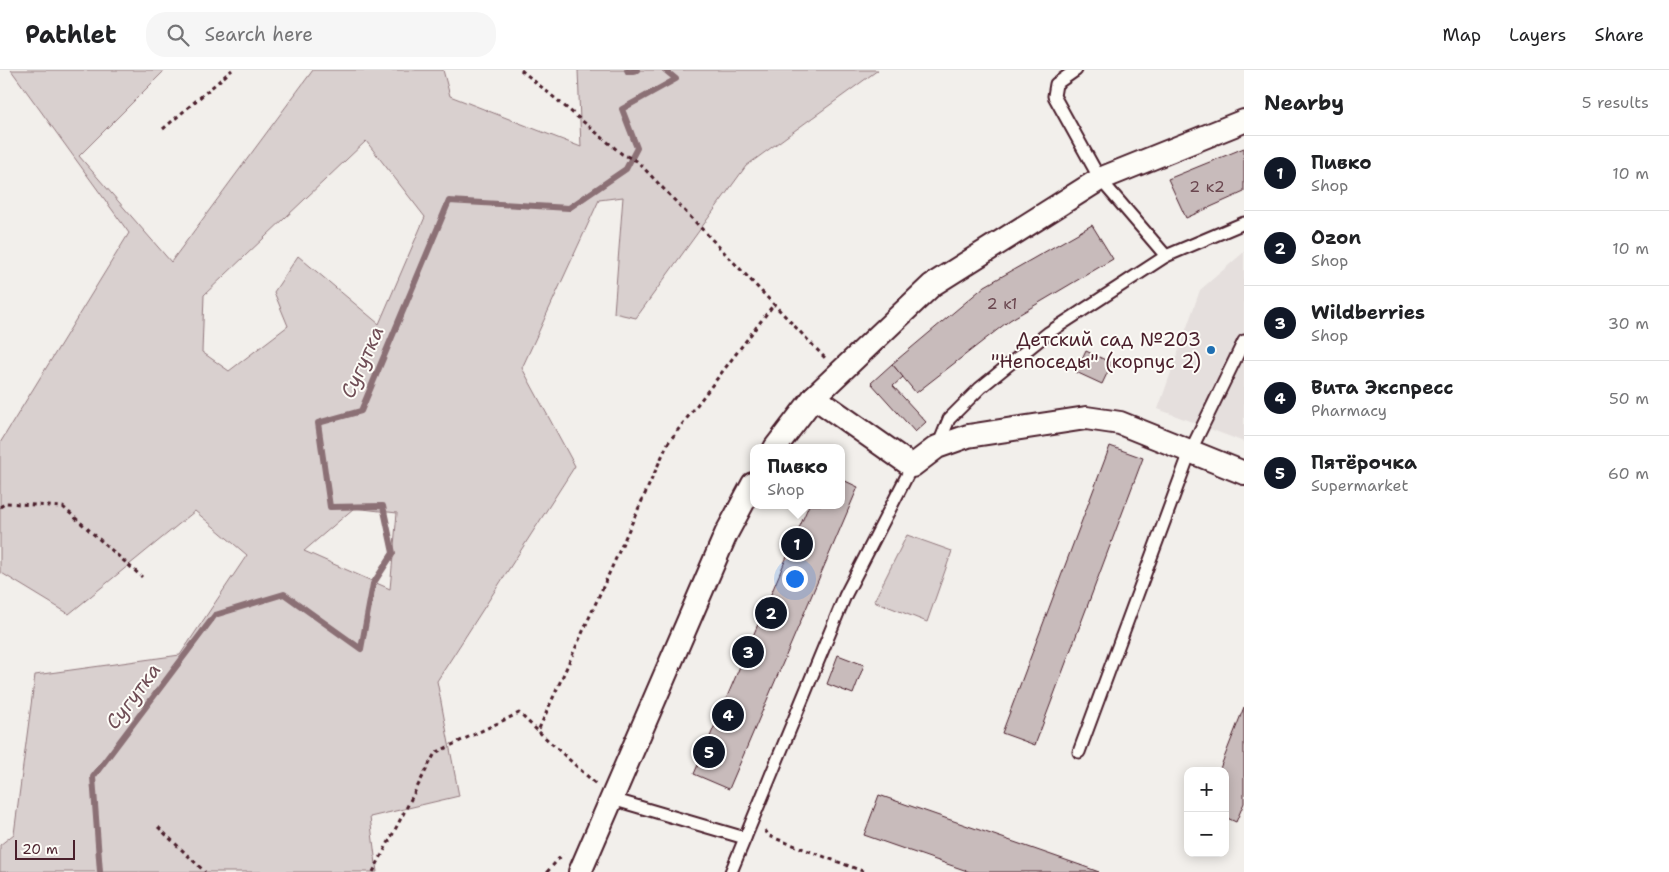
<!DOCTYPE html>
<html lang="en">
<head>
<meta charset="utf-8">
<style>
  body { margin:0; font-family:"Shantell Sans",sans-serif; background:#f6f6f6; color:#202124 }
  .controls { position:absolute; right:15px; bottom:15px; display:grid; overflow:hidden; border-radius:10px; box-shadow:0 2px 12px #0003 }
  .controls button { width:45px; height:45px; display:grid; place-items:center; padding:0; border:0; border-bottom:1px solid #e0e0e0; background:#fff; color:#202124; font:25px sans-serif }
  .scale { position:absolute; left:15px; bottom:12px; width:60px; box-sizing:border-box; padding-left:5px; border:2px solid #4a1f2b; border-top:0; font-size:14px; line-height:18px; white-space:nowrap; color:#4a1f2b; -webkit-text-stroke:4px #fdfcf7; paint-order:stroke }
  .you { position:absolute; left:794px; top:508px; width:18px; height:18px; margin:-12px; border:4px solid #fff; border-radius:50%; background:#1a73e8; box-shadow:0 0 0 8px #1a73e833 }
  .badge { display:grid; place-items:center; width:32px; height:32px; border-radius:50%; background:#111827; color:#fff; font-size:16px; font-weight:700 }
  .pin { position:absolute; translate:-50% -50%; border:2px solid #fff; box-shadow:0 1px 5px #0006 }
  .popup { position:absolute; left:750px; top:374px; width:95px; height:65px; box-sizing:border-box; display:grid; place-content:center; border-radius:10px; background:#fff; filter:drop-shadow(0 1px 4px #0005); font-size:16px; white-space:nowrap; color:#757577 }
  .popup b { font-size:19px; color:#202124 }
  .popup::after { content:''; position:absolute; left:50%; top:100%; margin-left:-10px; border:10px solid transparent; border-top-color:#fff }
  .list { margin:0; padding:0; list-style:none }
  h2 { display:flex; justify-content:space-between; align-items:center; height:65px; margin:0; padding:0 20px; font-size:21px }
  h2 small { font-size:16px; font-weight:400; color:#757577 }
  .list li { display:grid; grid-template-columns:32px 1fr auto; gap:15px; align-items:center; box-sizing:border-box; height:75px; padding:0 20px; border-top:1px solid #e0e0e0 }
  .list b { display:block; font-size:19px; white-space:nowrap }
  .list p { margin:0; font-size:16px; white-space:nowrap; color:#757577 }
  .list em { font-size:16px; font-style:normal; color:#757577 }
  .icon { flex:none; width:28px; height:28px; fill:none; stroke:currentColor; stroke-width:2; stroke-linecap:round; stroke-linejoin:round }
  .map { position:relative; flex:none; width:1244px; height:802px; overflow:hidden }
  header { display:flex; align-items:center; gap:30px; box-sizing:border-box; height:70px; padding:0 25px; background:#fff; border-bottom:1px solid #e0e0e0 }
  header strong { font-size:24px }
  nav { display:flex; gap:28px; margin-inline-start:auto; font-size:18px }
  .search { width:350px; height:45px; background:#f6f6f6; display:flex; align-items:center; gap:12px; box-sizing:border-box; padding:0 18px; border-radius:20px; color:#757577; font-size:19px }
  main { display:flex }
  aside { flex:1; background:#fff }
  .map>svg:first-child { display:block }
  .built { fill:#e5dfdd }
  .green { fill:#d9d0cf; stroke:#92787d; fill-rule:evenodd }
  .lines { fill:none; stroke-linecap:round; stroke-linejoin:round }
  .stream { stroke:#8b6f75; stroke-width:6 }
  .building { fill:#c8bbbb; stroke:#4a1f2b }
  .lane-casing { stroke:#4a1f2b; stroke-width:15 }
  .street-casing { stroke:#4a1f2b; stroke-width:26 }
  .path { stroke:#4a1f2b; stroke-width:3; stroke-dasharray:4 4; stroke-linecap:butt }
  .lane { stroke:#fdfcf7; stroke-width:11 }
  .street { stroke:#fdfcf7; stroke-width:22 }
  .poi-dot { fill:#1f6fb2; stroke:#fdfcf7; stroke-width:2 }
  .labels { text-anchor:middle; stroke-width:4; stroke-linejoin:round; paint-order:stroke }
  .number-label { font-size:16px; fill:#6a464f }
  .poi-label { font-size:19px; fill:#4a1f2b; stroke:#fdfcf7; text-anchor:end }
  .water-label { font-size:20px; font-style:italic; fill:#704e56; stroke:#fdfcf7 }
</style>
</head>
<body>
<header>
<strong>Pathlet</strong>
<div class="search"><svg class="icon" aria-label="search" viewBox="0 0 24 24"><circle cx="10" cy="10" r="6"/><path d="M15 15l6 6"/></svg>Search here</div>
<nav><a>Map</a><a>Layers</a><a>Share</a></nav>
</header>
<main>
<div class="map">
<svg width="1244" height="802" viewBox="0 0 1244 802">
  <rect width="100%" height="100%" fill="#f2efeb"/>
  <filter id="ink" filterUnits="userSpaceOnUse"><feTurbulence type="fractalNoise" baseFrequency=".02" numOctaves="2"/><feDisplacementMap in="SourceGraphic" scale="10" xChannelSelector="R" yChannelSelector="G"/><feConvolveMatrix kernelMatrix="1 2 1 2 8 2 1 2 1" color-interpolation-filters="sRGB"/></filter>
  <g filter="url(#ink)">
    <path class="built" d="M1244,182V372L1158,339L1200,220Z"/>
    <g class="green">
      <path d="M11,0H162L164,1L79,86L171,192L313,0H443L450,26L581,77L578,0H878L746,96L636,248L614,243L623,127L599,130L522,298L575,396L437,611L459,726L370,747L377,802H0V775L14,764L35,605L180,585L247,485L195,441L69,544L0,502V373L129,163ZM366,71L425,147L379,254L298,186L274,222L288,256L229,301L202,282L204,225ZM354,438L397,443L390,519L304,481Z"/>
      <path d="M907,465L952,481L927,552L874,531Z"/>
    </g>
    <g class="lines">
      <g class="stream">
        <path d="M627,0L628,2L637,0"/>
        <path d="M100,802L93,707L215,545L284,524L361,579L373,514L393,483L383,436L330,437L318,353L361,341L449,131L569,138L626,99L637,78L622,39L676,9L665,0"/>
      </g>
    </g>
    <g class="building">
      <path d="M1244,78V122L1186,148L1168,109Z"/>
      <path d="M1092,155L1113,189L1010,250L916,323L892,294L985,216Z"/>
      <path d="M1086,281L1112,293L1102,314L1076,302Z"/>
      <path d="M892,294L903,307L893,316L926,352L915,362L871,313Z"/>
      <path d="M1110,376L1143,388L1035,675L1002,663Z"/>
      <path d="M841,409L858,417L729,719L694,704L809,435H841Z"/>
      <path d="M838,585L864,595L853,624L827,614Z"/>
      <path d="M1244,637V733L1236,752L1225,747V701H1219Z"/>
      <path d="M879,725L1080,795L1099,802H970L864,765Z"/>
    </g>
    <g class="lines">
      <g class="lane-casing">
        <g id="lane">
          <path d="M1076,0L1056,14L1054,26L1100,109L1166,186"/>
          <path d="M938,376L949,349L980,318L1048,263L1166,186L1244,153"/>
          <path d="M1079,682L1190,382L1244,271"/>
          <path d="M612,729L745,768"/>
          <path d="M731,802L845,526L912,396"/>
        </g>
      </g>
      <g class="street-casing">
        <g id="street">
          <path d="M814,327L912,396L937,377L968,366L1086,348L1120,353L1244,403"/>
          <path d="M775,378L814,327L932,215L1100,109L1244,51"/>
          <path d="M580,802L726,464L753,414"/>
        </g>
      </g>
      <g class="path">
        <path d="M521,0L622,84L637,91L826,289"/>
        <path d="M163,59L232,0"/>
        <path d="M0,437L6,433L63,437L142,507"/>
        <path d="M539,662L597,715"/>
        <path d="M158,757L205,802"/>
        <path d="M765,760L769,766L865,802"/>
        <path d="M373,802L435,683L519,643L538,661L668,373L774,234"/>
        <path d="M547,802L563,784"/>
      </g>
      <use href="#lane" class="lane"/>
      <use href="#street" class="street"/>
    </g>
  </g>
  <circle class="poi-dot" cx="1211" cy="280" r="5"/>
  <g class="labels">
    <g class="number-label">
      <text x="1207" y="122">2 к2</text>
      <text x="1002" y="239">2 к1</text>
    </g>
    <g class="poi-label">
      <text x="1201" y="276">Детский сад №203<tspan x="1201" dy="22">"Непоседы" (корпус 2)</tspan></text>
    </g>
    <g class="water-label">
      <text transform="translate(362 292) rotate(-66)" y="7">Сугутка</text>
      <text transform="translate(133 626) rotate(-53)" y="7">Сугутка</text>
    </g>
  </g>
</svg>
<div class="controls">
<button>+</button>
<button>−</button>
</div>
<div class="scale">20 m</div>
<div class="you"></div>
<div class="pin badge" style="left:797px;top:474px">1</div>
<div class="popup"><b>Пивко</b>Shop</div>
<div class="pin badge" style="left:771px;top:543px">2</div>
<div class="pin badge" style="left:748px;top:582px">3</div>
<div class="pin badge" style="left:728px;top:645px">4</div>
<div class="pin badge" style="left:709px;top:682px">5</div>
</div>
<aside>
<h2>Nearby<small>5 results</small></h2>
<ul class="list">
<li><span class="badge">1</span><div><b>Пивко</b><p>Shop</p></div><em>10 m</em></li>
<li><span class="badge">2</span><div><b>Ozon</b><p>Shop</p></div><em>10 m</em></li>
<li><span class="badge">3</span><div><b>Wildberries</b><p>Shop</p></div><em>30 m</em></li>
<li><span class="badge">4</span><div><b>Вита Экспресс</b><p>Pharmacy</p></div><em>50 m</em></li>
<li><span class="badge">5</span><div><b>Пятёрочка</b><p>Supermarket</p></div><em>60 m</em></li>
</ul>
</aside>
</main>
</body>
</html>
